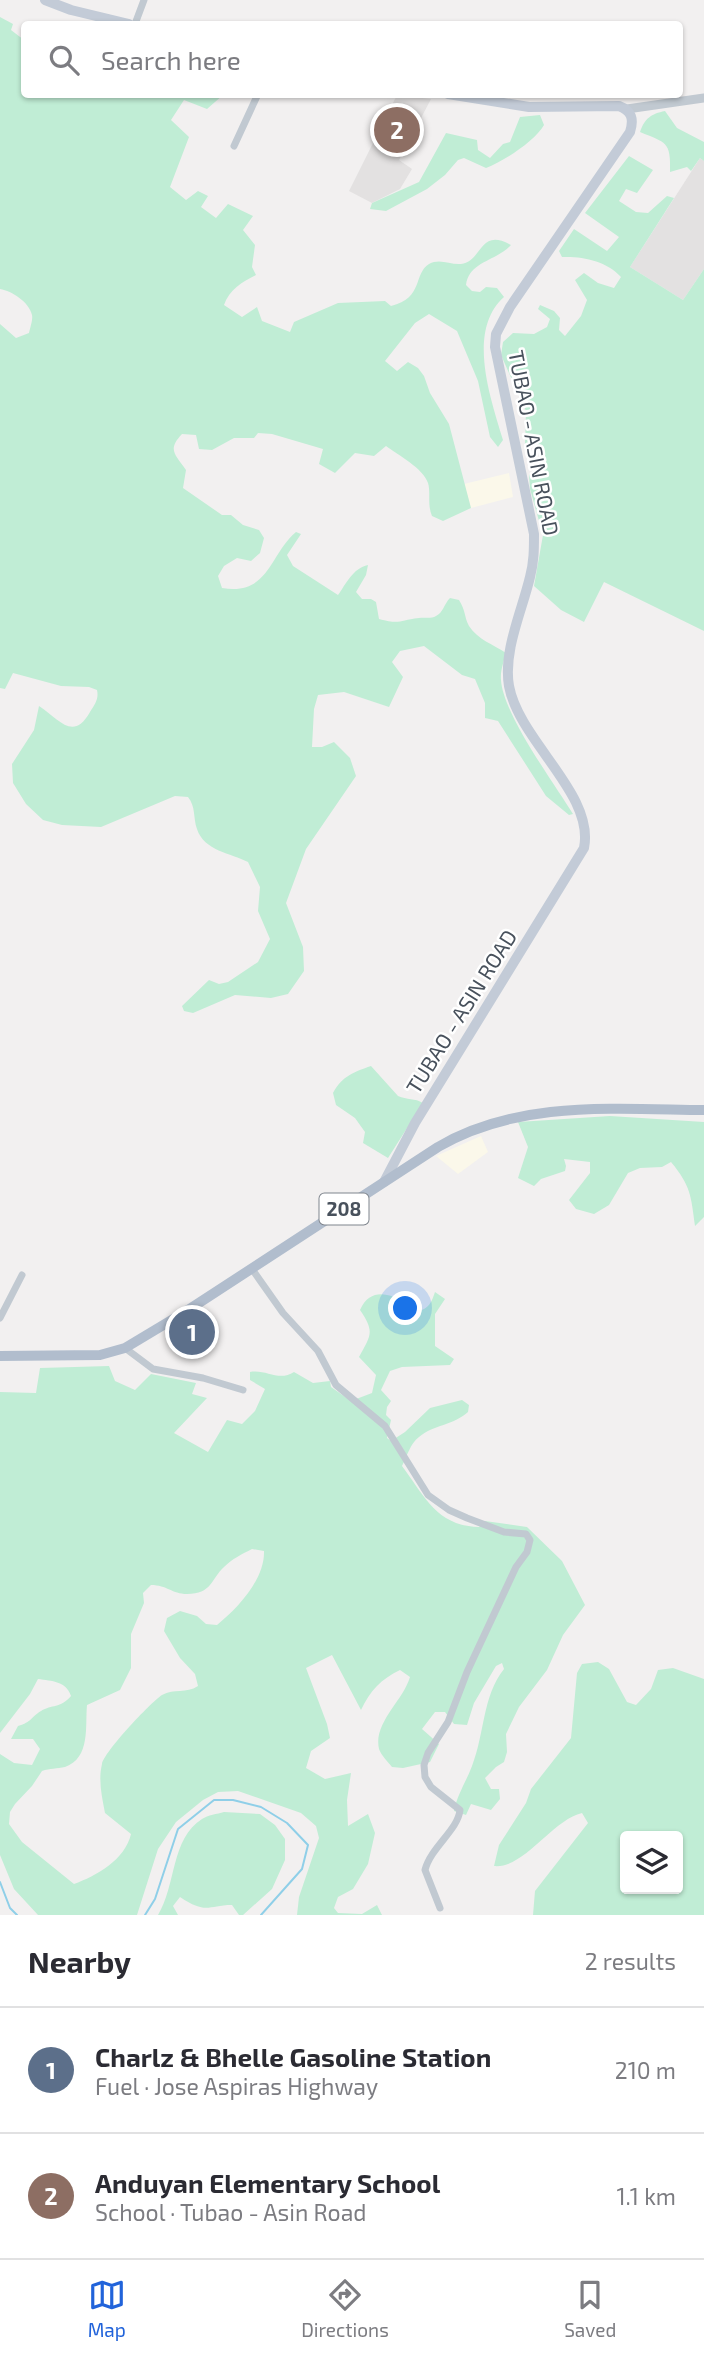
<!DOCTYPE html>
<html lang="en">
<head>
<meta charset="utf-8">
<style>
  body { margin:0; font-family:"Exo 2",sans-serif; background:#f7f7f7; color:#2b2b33 }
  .controls { position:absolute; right:21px; bottom:21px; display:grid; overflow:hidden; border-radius:7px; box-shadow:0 2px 5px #0004 }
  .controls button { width:63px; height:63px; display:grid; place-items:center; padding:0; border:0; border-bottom:2px solid #e1e1e2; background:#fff; color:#2b2b33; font:35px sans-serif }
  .you { position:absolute; left:406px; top:1309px; width:24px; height:24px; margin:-18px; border:5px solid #fff; border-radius:50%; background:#1a73e8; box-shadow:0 0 0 10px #1a73e833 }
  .badge { display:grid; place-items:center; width:46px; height:46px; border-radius:50%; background:#2163da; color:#fff; font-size:23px; font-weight:700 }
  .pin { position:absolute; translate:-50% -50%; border:4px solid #fff; box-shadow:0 2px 7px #0006 }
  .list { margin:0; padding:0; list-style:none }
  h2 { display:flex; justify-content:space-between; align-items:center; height:91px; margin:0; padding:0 28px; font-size:30px }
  h2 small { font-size:23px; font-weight:400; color:#7c7c81 }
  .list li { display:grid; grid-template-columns:46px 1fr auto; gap:21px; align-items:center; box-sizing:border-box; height:126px; padding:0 28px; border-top:2px solid #e1e1e2 }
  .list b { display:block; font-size:26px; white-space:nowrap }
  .list p { margin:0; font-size:23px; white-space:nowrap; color:#7c7c81 }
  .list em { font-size:23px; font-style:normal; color:#7c7c81 }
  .icon { flex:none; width:38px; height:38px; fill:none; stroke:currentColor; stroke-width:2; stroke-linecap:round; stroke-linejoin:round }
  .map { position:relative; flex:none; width:704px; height:1915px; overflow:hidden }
  .search { position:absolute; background:#fff; box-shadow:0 2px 5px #0004; left:21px; right:21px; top:21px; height:77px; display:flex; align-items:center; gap:18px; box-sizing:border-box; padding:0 24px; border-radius:7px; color:#7c7c81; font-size:26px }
  .sheet { height:343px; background:#fff }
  nav { display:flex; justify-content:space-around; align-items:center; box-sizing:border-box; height:98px; border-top:2px solid #e1e1e2; background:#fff; font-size:19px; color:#7c7c81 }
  nav a { display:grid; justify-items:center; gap:4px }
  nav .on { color:#2163da }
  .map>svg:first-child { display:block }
  .commercial { fill:#fbf8ea }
  .education { fill:#e3e1e1 }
  .green { fill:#c0edd5; fill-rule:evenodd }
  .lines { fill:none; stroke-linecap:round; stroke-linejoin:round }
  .stream { stroke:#8fcfe8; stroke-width:2 }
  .minor { stroke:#c1c9d1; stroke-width:7 }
  .tertiary { stroke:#c1c9d1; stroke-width:9 }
  .secondary { stroke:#c3cbd7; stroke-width:10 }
  .primary { stroke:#b1bdcd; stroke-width:10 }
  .labels { text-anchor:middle; stroke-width:5; stroke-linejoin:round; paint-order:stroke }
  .shield { fill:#fff; stroke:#7f858d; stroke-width:2 }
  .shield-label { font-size:19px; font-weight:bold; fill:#48515c }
  .street-label { font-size:21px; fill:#48515c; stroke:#fff }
</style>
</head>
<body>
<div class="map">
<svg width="704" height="1915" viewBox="0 0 704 1915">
  <rect width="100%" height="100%" fill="#f2f0f0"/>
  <g class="commercial">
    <path d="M509,473L513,497L471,508L464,484Z"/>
    <path d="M481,1136L488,1152L458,1174L436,1156Z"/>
    <path d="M192,1319L205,1337L193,1346L176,1329Z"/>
  </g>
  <g class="education">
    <path d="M397,95L431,99L399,160L412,169L400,189L372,203L349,191Z"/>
    <path d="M700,158L704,161V269L683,300L630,267Z"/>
  </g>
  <g class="green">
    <path d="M0,17L13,24L11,30L24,40V94L223,95L207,109L184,100L171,120L189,137L170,187L186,200L198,191L208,196L201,207L216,218L228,204L253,216L243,230L255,245L252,267L256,275C242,282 229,290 224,305L242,317L257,307L262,321L290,332L294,322L338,303L385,301L391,306C424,298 413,274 429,264C440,258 450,265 461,264C483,261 479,227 511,245C497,261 469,261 466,285L472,291L480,292L486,287L497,288L504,297C466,331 491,399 503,440L498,447L490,437L478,381L457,331L429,314L415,323L385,361L397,371L408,362L418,368L424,376L430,393L449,424L471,508L443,521L432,516C427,504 431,493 428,483C423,468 398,455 386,446L374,456L355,453L335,473L319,464L323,449L272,434L258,433L254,438H234L212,450L199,449L196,435L182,434C167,450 175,454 186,470L183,488L222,515H231L243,525L259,530L264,538L260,553L251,561L237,558L224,566L218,576L222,588C269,596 269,555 296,532L301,534L287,555L293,566L338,595C346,584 353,568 368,565L366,575L356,592L362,599H371L376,602L379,619C401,625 399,620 419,618C425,617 431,619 436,616C443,613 444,604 450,598L459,600C466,611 464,617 469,626C477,639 494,645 506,653C504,661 500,671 501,680C503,714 554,783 573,814L569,815L546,796L498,721L485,718V703L475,679L462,675L424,646L400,651L392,662L403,677L389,707L344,692L318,695L314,709L312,747H322L334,742L350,758L356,776L306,849L286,903L303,947L304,971L288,994L271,998L235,995L193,1013L184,1011L182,1006L209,980L219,984L228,982L258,962L270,939L258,911L260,887L248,862C231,853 204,851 197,829C193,818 196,807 188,797L175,796L101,827L62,825L43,820L26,804L13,783L12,764L34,730L39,706C59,719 73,742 90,712C95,704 99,699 97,690L89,687L61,686L13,673L5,689L0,688V324L16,338L29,333C30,328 33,320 32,315C29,302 12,291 0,289Z"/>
    <path d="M665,111L677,128L704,142V161L700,158L691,171L687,167L670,172C671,141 666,143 640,132C645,118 651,114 665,111Z"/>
    <path d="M540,115L544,125C535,141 504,161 486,168L464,158L458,160L445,175L427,189L386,211L370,209L372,203L419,182L446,133L477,140L478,150L490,158L503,144L510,142L520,117Z"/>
    <path d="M629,156L653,170L637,193L626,189L619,201L636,212L648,213L667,196L674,198L630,267L683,300L704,269V631L604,582L584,622L561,610L534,586L543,535L530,489L529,475L542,461L539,448L525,444L526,411L501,355L503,342L513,333L534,334L547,327L550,319L538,309L540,305L554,311L560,318L559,330L565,336L581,316L587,300L575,280L584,273L598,283L614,288L621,277C607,261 582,256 562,257L559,251L574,229L607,251L619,237L585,213Z"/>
    <path d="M371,1066L398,1096C407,1100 415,1098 423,1103L388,1158L363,1143L365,1132L355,1118L336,1105L333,1093C342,1076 354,1072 371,1066Z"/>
    <path d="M610,1116L704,1122V1217L695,1226C691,1196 691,1186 671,1162L662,1167L640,1168L628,1173L609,1205L594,1214L576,1209L569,1200L590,1173V1162L564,1159L566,1166L565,1171L541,1179L534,1186L518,1178L528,1147L518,1122Z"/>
    <path d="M435,1292L445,1299L435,1314V1346L454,1359L450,1365L402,1367L390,1371L381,1390L391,1401L387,1407L386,1415L391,1420L387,1438L391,1441L405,1432L430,1408L462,1400L469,1405L468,1412C454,1425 433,1425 419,1437C410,1444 407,1456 402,1466C424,1495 436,1526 479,1527L485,1521L527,1527L562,1561L585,1605L563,1635L547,1670L519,1707L506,1734L507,1752L504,1762L496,1767L485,1778L491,1789H499L500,1799L491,1810L471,1804L466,1815L454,1811C457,1795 466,1782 472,1766C485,1733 482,1697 504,1669L502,1663L496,1666L474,1703L467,1725L454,1724L445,1712H435L422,1729L439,1744L430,1762L403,1768L392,1767C388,1762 381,1755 379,1749C373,1723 403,1701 410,1677L400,1670C381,1679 370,1691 361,1710L332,1655L306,1668L327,1724L330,1738L311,1751L306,1768L325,1779L351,1773L347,1800L348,1826L368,1814L375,1833L368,1864L353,1889L338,1897L334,1908L338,1913L362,1914L377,1905L382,1915H297L299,1897L319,1838L316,1826L301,1813L238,1791L218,1792L203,1800L176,1822L158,1849L137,1915H38L14,1889L0,1855V1754L14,1763L32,1765L40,1749L33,1739H11L18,1726C32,1722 31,1717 41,1711C52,1704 60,1709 71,1696C66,1681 52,1681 38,1679L30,1694L0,1733V1392L36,1393L40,1368L109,1366L115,1381L135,1390L151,1374L196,1383L192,1394L207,1398L174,1433L208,1452L227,1420L242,1424L255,1411L265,1389L250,1380V1372C266,1369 279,1382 294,1372L313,1383L330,1381L331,1387L351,1401L372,1393L376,1375L359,1357C371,1335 375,1332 360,1310C373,1281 401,1299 418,1311C429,1309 432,1301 435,1292ZM252,1549L264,1551C265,1579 238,1608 217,1625L206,1624L197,1616L180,1611L167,1618L164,1631L180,1658L195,1674L198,1686C186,1694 174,1688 162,1695C150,1703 104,1752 102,1764C98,1780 102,1797 105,1813L131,1834C125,1860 96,1876 74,1884L22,1842L9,1824L10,1812L15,1804L32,1786L42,1771C50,1768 57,1769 65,1767C91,1758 85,1725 87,1705L120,1690L131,1668V1634L144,1603L143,1593L151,1585C167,1585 172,1594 187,1594C212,1594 211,1579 224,1567C232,1559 242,1554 252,1549Z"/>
    <path d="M598,1662L609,1669L627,1702L636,1705L651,1689L658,1670L673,1668L704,1679V1915H533L535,1891L588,1823L582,1813C552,1820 524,1869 494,1866L499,1845L526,1803L531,1789L571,1738L577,1673L582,1664ZM625,1836H678V1889H625Z"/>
    <path d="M224,1812L260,1814L275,1825L285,1839V1860L272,1889L243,1915H239L232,1905C208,1905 207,1915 180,1897L173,1906L178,1915H158C176,1886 171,1838 202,1819C208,1815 217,1814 224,1812Z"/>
  </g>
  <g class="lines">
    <g class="stream">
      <path d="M0,1882L10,1908L17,1915"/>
      <path d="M145,1915L155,1899L178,1829L214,1800H233L261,1807L287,1823L308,1845L302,1869L261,1915"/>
    </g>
    <g class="minor">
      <path d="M135,24L144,0"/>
      <path d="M234,146L258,94"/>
      <path d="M252,1269L283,1313L318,1351L336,1385L385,1426L428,1495L449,1510L467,1518L504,1532L526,1534L530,1540L527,1552L516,1567L467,1672L448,1722L428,1753L424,1765L425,1777L431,1787L460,1810C458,1830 431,1847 425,1870L440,1908"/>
      <path d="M0,1318L22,1275"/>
      <path d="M125,1348L153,1369L203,1378L243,1390"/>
    </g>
    <path class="tertiary" d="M627,109L704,98"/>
    <g class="secondary">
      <path d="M45,0L71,10L129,24"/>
      <path d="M384,1182L415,1123L584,848C595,794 519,741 509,686C503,651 522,611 530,577C534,562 534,549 534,534L495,347L496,334L510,307L630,132C634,119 632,111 619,106L529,107L448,94"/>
    </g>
    <path class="primary" d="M0,1356L100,1355L125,1348L185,1312L438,1147C518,1100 614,1109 704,1110"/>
  </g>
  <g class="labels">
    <rect class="shield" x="319.5" y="1193.5" width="49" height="31" rx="5"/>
    <g class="shield-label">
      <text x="344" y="1216">208</text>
    </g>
    <g class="street-label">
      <text transform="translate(533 443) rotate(79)" y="7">TUBAO - ASIN ROAD</text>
      <text transform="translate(462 1012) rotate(-58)" y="7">TUBAO - ASIN ROAD</text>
    </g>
  </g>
</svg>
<div class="controls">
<button><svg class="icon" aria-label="layers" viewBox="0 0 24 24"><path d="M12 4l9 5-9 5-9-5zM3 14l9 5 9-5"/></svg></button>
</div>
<div class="you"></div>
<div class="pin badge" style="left:192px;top:1332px;background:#5c6f8a">1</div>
<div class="pin badge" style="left:397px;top:130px;background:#8d6e63">2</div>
<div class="search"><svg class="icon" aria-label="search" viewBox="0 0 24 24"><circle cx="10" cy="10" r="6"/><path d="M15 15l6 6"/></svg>Search here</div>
</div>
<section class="sheet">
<h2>Nearby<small>2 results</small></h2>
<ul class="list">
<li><span class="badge" style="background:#5c6f8a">1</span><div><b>Charlz &amp; Bhelle Gasoline Station</b><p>Fuel · Jose Aspiras Highway</p></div><em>210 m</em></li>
<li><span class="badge" style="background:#8d6e63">2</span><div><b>Anduyan Elementary School</b><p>School · Tubao - Asin Road</p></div><em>1.1 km</em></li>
</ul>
</section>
<nav>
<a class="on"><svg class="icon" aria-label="map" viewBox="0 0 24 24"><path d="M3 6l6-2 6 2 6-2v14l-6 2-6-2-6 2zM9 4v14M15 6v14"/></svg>Map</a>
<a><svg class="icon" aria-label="directions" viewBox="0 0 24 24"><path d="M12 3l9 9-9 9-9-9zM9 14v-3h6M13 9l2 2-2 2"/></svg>Directions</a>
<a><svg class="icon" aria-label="saved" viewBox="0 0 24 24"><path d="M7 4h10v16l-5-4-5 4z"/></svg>Saved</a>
</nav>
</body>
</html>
